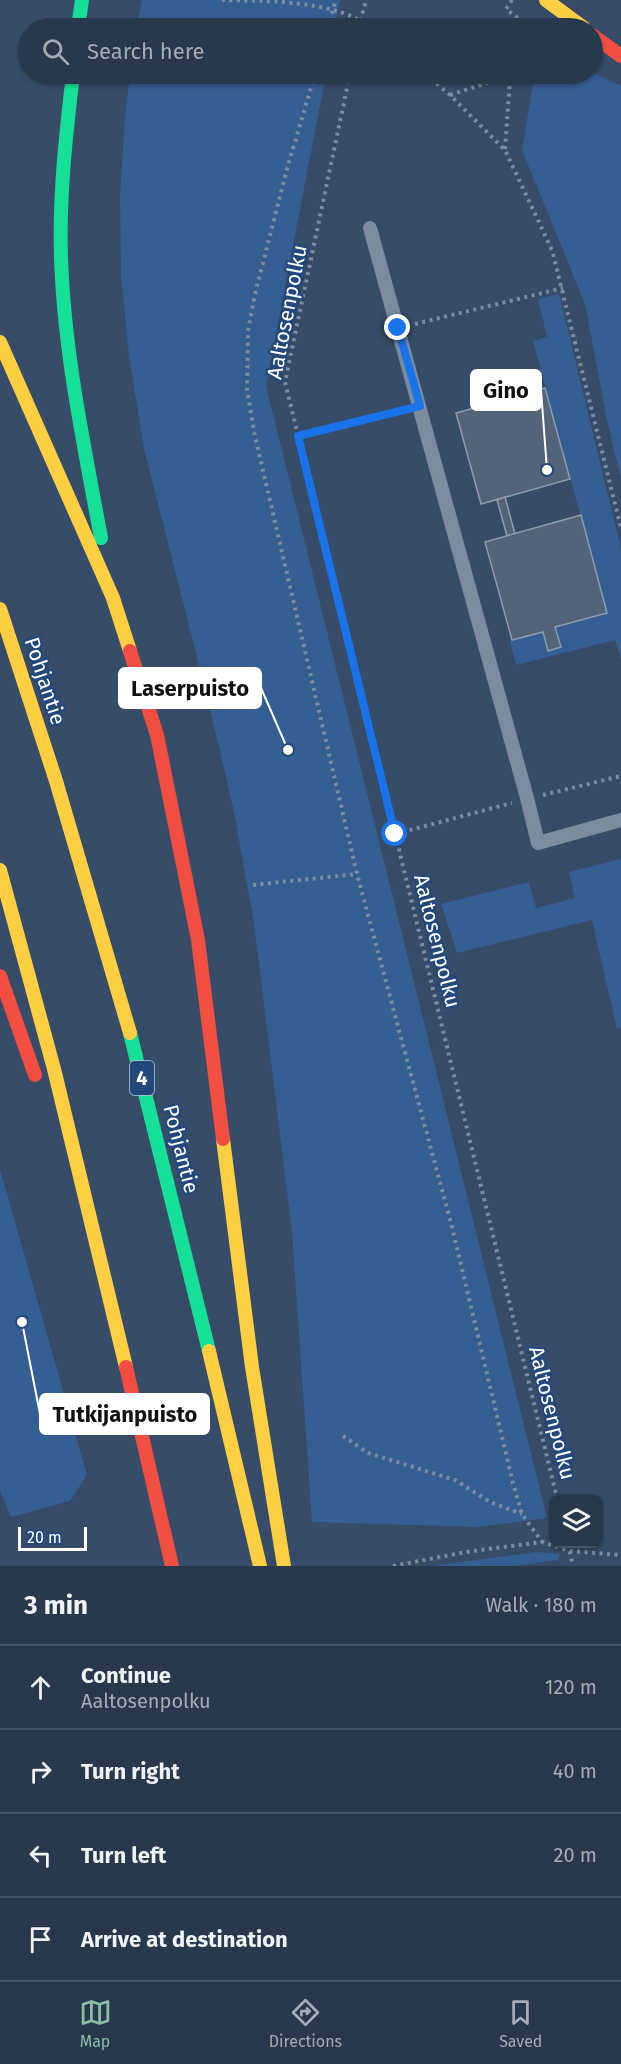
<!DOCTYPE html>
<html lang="en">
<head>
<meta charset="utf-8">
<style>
  body { margin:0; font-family:"Fira Sans",sans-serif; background:#344458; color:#f1f3f6 }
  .controls { position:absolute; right:18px; bottom:18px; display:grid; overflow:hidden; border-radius:12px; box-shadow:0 2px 4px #0004 }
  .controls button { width:54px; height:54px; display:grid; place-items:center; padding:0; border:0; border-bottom:2px solid #445366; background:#28394e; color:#f1f3f6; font:30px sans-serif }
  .scale { position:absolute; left:18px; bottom:15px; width:69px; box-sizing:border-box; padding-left:6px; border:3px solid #fff; border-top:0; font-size:16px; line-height:21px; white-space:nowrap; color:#fff; -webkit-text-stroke:4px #22487c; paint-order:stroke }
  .stop { position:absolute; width:18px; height:18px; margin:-14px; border:4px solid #1a73e8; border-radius:50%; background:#fff }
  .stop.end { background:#1a73e8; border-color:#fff; box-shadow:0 2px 6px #0008 }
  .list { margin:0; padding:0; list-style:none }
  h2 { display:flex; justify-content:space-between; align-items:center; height:78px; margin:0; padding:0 24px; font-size:26px }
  h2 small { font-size:20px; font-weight:400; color:#a5acb6 }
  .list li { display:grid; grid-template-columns:39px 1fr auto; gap:18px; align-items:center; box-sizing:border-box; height:84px; padding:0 24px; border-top:2px solid #445366 }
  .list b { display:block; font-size:22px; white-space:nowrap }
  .list p { margin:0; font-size:20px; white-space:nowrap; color:#a5acb6 }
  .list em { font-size:20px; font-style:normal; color:#a5acb6 }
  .icon { flex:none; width:33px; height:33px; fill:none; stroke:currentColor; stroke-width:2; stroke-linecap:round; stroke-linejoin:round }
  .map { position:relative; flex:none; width:621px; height:1566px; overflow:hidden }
  .search { position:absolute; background:#28394e; box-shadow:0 2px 4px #0004; left:18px; right:18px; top:18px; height:66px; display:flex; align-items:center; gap:15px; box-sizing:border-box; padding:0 21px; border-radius:33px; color:#a5acb6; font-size:22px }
  .sheet { height:414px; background:#28394e }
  nav { display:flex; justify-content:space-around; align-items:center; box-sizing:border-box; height:84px; border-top:2px solid #445366; background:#28394e; font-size:16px; color:#a5acb6 }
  nav a { display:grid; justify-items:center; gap:3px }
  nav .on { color:#8abfa5 }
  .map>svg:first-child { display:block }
  .green { fill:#355e93 }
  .building { fill:#52637a; stroke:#8f9cae; stroke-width:1.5 }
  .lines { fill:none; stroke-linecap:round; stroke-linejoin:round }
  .path { stroke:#7c8c9f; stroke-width:4; stroke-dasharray:3 4.5; stroke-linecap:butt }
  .lane { stroke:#7c8c9f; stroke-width:14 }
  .fast { stroke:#16e098; stroke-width:14 }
  .slow { stroke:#ffcf43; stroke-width:14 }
  .jam { stroke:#f24e42; stroke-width:14 }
  .route { stroke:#1a73e8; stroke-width:8 }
  .labels { text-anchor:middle; stroke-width:4.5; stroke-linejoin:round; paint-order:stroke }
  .shield { fill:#22487c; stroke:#bdc8d8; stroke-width:1.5 }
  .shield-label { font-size:20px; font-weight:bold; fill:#fff }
  .street-label { font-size:21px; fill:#fff; stroke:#22487c }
  .leader { fill:none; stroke:#fff; stroke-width:2 }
  .callout-dot { fill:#fff; stroke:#22487c; stroke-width:2 }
  .callout { fill:#fff; stroke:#fff; stroke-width:2 }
  .callout-label { font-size:22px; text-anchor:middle; font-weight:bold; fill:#111 }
</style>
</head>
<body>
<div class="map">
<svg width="621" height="1566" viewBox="0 0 621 1566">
  <rect width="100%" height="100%" fill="#364c68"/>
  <g class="green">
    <path d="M142,0H340L334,28H136Z"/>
    <path d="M593,73L621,86V480L607,420L585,304L522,150L533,84L546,74Z"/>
    <path d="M130,74H326L266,386L547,1518L479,1527L312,1522L292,1232L254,923L233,807L206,692L144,449L129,356L121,276L120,196L125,117Z"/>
    <path d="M557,294L560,297L621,549V659L615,640L516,665L510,641L543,632L548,650L561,647L555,627L607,613L533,341L547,337L538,299Z"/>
    <path d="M621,859V1028L617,1029L592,920L457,953L441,904L529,882L536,908L575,898L569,872Z"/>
    <path d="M0,1169L87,1475L70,1501L11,1517L0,1491Z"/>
    <path d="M536,1552L560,1554L558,1560L514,1566H433Z"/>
  </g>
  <g class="building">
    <path d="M545,388L570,479L481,504L456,413Z"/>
    <path d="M505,497L515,534L507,536L497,500Z"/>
    <path d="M581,515L607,613L555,627L561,647L548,651L543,632L512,640L485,542Z"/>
  </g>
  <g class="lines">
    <g class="path">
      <path d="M222,0C267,1 336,0 372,28"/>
      <path d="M512,0L506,9L531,28"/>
      <path d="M327,28L336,0"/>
      <path d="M359,28L366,0"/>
      <path d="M315,74L287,169L255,294L248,331L247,389L254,432L357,874L452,1227L513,1483L522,1514L542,1542"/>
      <path d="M350,74L285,382L557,1498"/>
      <path d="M425,74L450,95L505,150L552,250L621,528"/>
      <path d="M450,95L502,78L510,79"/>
      <path d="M505,149L510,79L513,74"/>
      <path d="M415,324L563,288"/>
      <path d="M298,436L402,410"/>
      <path d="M543,795L621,776"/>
      <path d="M395,834L512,803"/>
      <path d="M253,885L357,874"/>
      <path d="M343,1436L368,1453L455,1480L490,1502L522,1514"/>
      <path d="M568,1544L573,1566"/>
      <path d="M393,1566L466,1552L542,1542L570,1551L621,1555"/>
    </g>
    <path class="lane" d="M370,228L527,798L538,843L621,820"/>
    <g class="fast">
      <path d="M78,28L82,0"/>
      <path d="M73,74C66,134 59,196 61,257C64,352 84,445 101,538"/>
      <path d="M130,1033L209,1351"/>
    </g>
    <g class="slow">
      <path d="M546,0L584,28"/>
      <path d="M0,342L113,598L130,651"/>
      <path d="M0,609L56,781L130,1033"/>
      <path d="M0,870L54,1069L126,1367"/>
      <path d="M223,1139L252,1367L284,1566"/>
      <path d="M209,1351L260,1566"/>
    </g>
    <g class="jam">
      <path d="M592,35L621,56"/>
      <path d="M130,651L157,735L198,940L223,1139"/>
      <path d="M0,976L35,1075"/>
      <path d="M126,1367L172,1566"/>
    </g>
  </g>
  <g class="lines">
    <path class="route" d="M395,834L298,436L420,406L398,328"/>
  </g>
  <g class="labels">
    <rect class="shield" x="130" y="1061" width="24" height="34" rx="4.5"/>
    <g class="shield-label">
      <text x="142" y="1085">4</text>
    </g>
    <g class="street-label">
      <text transform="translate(287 312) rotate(-79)" y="7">Aaltosenpolku</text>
      <text transform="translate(45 681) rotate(72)" y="7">Pohjantie</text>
      <text transform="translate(437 941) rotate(76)" y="7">Aaltosenpolku</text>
      <text transform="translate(181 1149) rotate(76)" y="7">Pohjantie</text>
      <text transform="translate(552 1413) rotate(76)" y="7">Aaltosenpolku</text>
    </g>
  </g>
  <path class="leader" d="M547 470L541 390M288 750L261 688M22 1322L40 1414"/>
  <g class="callout-dot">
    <circle cx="547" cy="470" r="6"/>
    <circle cx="288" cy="750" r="6"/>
    <circle cx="22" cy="1322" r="6"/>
  </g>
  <g class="callout">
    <rect x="471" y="370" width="70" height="40" rx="6"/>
    <rect x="119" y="668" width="142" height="40" rx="6"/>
    <rect x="40" y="1394" width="169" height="40" rx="6"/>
  </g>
  <g class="callout-label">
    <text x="506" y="398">Gino</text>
    <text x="190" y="696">Laserpuisto</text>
    <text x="125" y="1422">Tutkijanpuisto</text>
  </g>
</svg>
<div class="controls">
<button><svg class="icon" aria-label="layers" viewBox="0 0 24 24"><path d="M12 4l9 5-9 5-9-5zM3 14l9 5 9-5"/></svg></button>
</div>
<div class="scale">20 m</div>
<div class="stop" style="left:395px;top:834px"></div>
<div class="stop end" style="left:398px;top:328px"></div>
<div class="search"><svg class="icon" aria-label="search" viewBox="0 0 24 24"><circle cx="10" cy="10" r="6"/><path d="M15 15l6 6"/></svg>Search here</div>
</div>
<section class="sheet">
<h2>3 min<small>Walk · 180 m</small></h2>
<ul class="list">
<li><svg class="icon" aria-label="ahead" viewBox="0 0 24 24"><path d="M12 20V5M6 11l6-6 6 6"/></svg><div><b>Continue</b><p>Aaltosenpolku</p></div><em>120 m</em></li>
<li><svg class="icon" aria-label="right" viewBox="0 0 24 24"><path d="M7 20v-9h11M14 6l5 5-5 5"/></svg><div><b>Turn right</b></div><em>40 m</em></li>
<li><svg class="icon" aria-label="left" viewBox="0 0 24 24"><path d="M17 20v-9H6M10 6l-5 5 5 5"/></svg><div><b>Turn left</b></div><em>20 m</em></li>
<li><svg class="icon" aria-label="arrive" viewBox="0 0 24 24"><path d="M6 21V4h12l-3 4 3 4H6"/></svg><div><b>Arrive at destination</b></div></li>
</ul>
</section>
<nav>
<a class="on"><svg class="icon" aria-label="map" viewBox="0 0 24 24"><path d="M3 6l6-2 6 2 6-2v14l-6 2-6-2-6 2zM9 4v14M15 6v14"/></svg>Map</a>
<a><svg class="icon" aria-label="directions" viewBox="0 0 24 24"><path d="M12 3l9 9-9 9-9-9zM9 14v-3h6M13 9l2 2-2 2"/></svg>Directions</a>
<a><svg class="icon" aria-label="saved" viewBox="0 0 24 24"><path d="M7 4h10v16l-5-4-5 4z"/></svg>Saved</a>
</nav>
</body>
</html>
